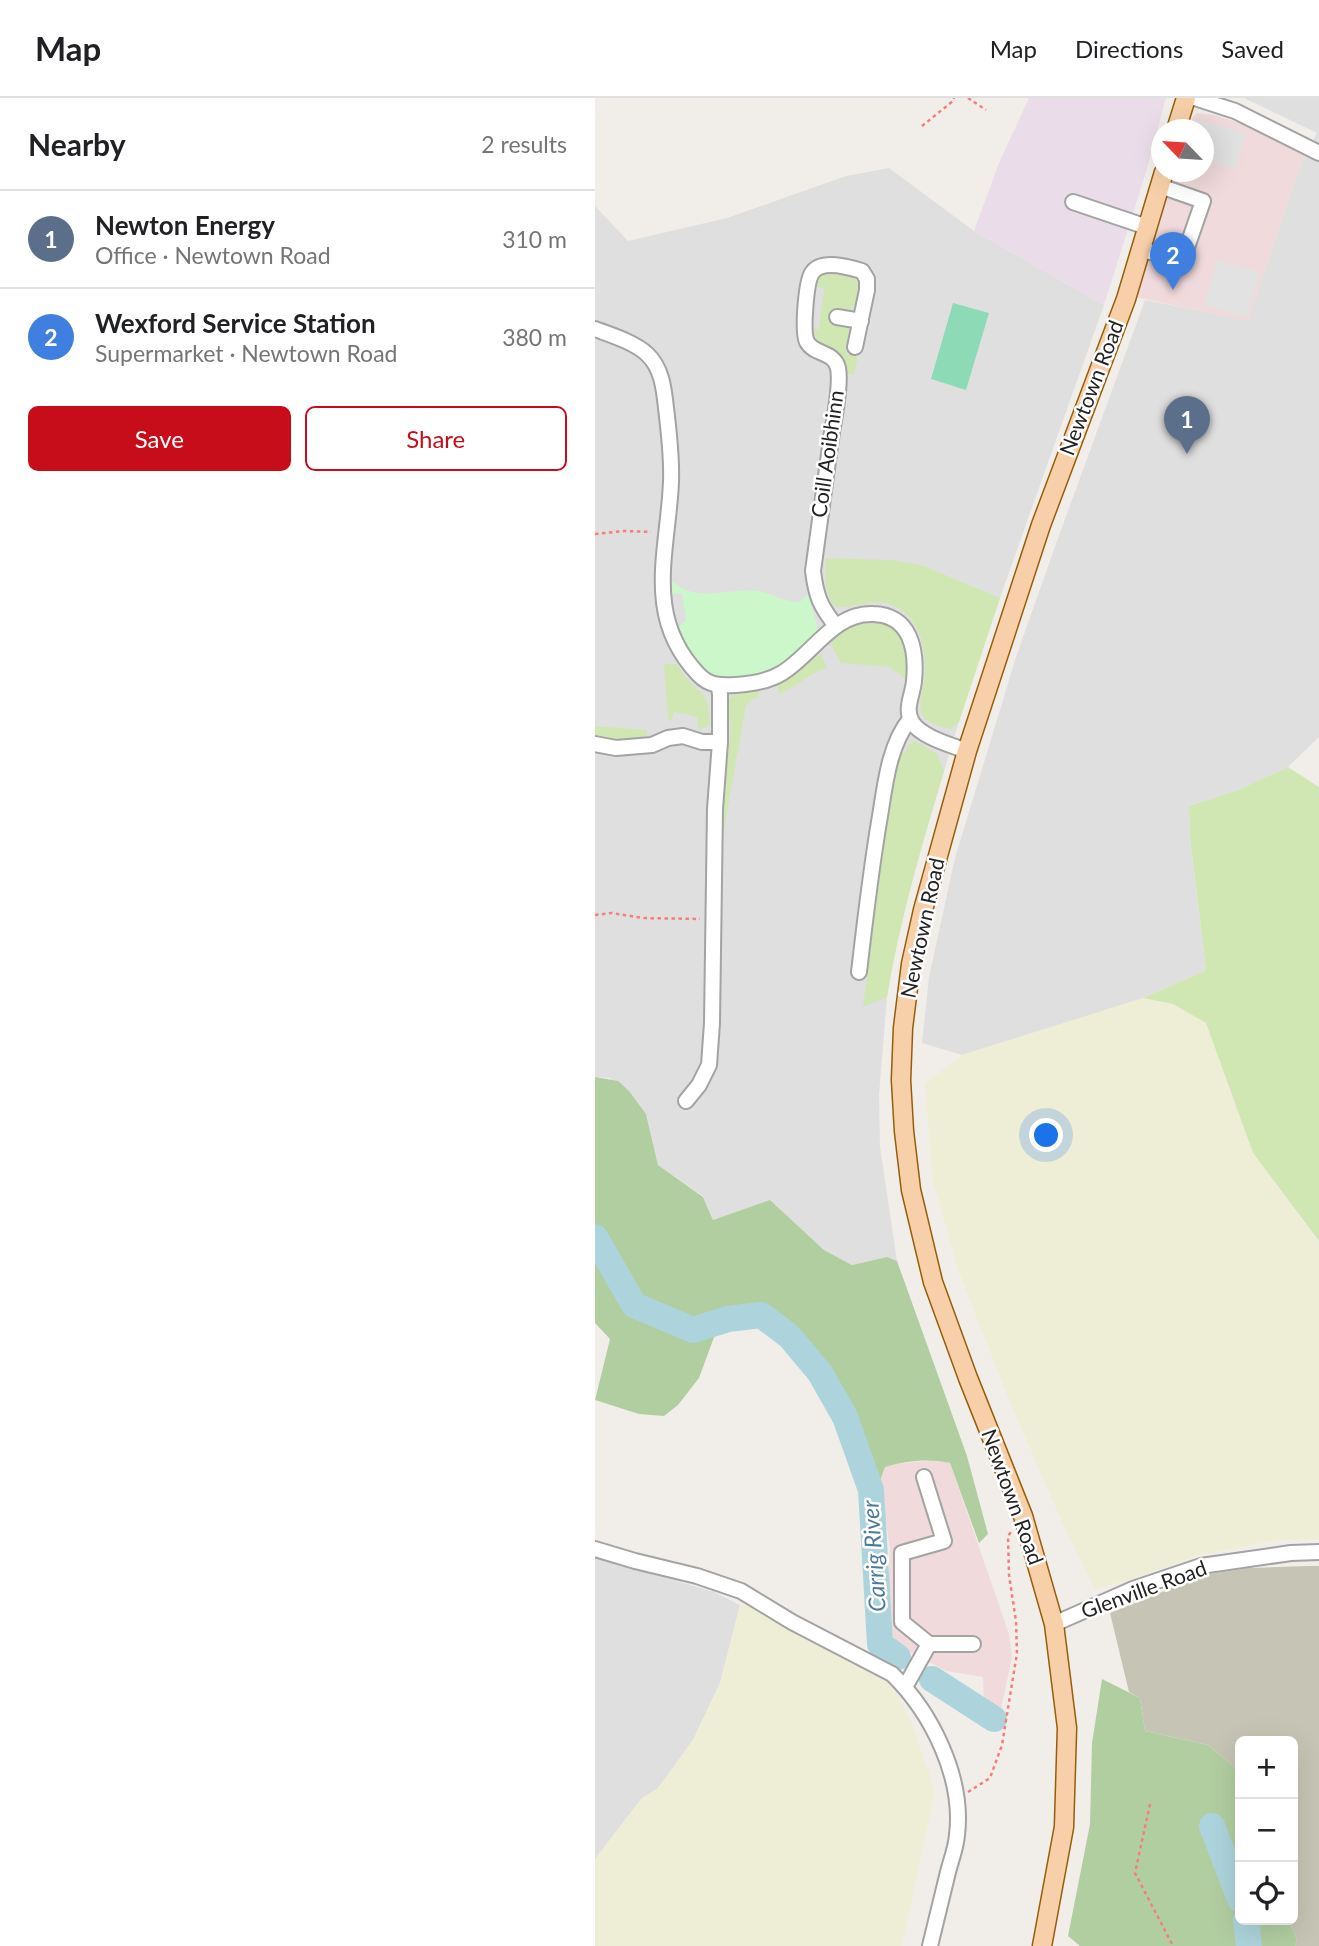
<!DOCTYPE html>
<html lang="en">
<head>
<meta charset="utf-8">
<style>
  body { margin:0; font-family:Lato,sans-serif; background:#f6f6f6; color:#202124 }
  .controls { position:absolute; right:21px; bottom:21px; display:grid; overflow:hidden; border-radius:10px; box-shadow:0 7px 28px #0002 }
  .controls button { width:63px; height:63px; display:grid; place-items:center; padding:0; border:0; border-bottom:2px solid #e0e0e0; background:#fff; color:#202124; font:35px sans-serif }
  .compass { position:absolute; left:556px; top:21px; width:63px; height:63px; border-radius:50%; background:#fff; box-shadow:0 7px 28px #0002; rotate:295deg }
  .you { position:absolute; left:452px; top:1038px; width:24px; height:24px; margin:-18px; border:5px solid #fff; border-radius:50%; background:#1a73e8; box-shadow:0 0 0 10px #1a73e833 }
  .badge { display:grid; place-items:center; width:46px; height:46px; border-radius:50%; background:#c70d1a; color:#fff; font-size:23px; font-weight:700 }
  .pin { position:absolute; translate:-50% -58px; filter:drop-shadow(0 2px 4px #0008) }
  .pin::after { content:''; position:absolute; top:37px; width:24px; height:21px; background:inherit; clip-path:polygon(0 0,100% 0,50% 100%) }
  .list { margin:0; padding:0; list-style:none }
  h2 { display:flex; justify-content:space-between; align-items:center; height:91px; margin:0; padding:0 28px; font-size:30px }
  h2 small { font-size:23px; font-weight:400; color:#757577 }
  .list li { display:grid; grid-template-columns:46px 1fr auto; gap:21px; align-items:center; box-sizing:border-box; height:98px; padding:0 28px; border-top:2px solid #e0e0e0 }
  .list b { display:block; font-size:26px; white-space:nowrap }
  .list p { margin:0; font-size:23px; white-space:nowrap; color:#757577 }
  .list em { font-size:23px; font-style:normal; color:#757577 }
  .actions { display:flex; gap:14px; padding:21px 28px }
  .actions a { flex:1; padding:16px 0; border:2px solid #c70d1a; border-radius:10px; text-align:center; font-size:24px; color:#c70d1a }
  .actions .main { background:#c70d1a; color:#fff }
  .icon { flex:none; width:38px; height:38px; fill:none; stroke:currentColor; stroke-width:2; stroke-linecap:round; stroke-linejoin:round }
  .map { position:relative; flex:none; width:724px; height:1848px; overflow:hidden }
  header { display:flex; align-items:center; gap:42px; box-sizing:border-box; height:98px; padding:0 35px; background:#fff; border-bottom:2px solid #e0e0e0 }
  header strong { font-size:33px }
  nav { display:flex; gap:38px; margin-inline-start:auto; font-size:24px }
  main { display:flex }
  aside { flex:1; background:#fff }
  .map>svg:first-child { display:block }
  .residential { fill:#e0dfdf }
  .commercial { fill:#f0dadb }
  .industrial { fill:#eadce8 }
  .construction { fill:#c6c5b5 }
  .farmland { fill:#eeeed7 }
  .grass { fill:#d0e7b4 }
  .forest { fill:#b1cea1 }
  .park { fill:#cbf7cb }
  .pitch { fill:#8ddab7 }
  .parking { fill:#e2e2e2 }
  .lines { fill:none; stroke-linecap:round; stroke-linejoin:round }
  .river { stroke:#add4dc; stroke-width:26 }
  .minor-casing { stroke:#a3a3a3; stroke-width:18 }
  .major-casing { stroke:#965e0a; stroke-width:21 }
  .path { stroke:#f27f7a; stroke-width:2.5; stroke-dasharray:3.5 3.5; stroke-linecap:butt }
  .minor { stroke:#fff; stroke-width:14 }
  .major { stroke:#f7d0a9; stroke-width:18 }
  .labels { text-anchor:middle; stroke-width:5; stroke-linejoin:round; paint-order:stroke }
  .street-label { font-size:21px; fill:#222; stroke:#fff }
  .water-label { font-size:23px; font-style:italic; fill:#4c7a9d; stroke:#fff }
</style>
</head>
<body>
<header>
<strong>Map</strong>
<nav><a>Map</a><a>Directions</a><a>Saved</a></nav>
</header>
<main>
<aside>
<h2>Nearby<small>2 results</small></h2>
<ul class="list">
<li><span class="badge" style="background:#5c6f8a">1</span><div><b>Newton Energy</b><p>Office · Newtown Road</p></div><em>310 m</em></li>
<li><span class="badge" style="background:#3f7fe0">2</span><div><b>Wexford Service Station</b><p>Supermarket · Newtown Road</p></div><em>380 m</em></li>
</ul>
<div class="actions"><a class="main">Save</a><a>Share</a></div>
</aside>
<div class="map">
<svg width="724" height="1848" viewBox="0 0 724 1848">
  <rect width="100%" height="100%" fill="#f1eee9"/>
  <g class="residential">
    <path d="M649,0H724V639L693,669L643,692L594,708L595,739L611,872L541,903L367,957L327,945L334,879L360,760L421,559L462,443L550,202L653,222L696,94L710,57L722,35Z"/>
    <path d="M294,70L379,133L509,207L379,573L318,777L301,846L292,899L284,997L285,1049L302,1163L292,1159L257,1167L229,1152L175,1102L118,1122L108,1098L63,1067L51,1016L15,980L0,979V108L33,143L132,120L251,78Z"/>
    <path d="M0,1459L119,1494L145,1507L125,1585L98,1642L63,1691L47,1700L0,1761Z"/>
  </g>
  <g class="commercial">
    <path d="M602,15L620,17L650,27L710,57L696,94L653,223L540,199L578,74H608V32L591,31L592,27Z"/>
    <path d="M340,1362L355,1365L414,1536L417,1560L406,1610L389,1607L388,1579L351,1573L313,1553L295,1536L291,1525L295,1451L288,1406L279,1388L286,1380L290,1369L300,1366Z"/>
  </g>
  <path class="industrial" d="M434,0H571L551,74L509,207L379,133L404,65Z"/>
  <path class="construction" d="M711,1468H724V1848H700L702,1842L694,1822H698V1643H645V1674L613,1647L550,1633L545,1600L534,1594L515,1515L609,1477L654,1470Z"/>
  <g class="farmland">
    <path d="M548,900L578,906L611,925L658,1055L724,1145V1441L684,1442L604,1457L530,1483L500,1491L466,1422L412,1297L363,1172L337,1079L330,985L367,957Z"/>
    <path d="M145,1507L155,1508L297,1586L317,1626L340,1693L307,1848H0V1761L47,1700L63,1690L98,1642L125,1585Z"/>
  </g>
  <g class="grass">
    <path d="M230,176C259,177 267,172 261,206L252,213L238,211L236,222C260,228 257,235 251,256L263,259L259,277L252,276C246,240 216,255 216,231H224L229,190L219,189L220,183Z"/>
    <path d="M231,460L299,462L329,468L405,500L364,624L355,631C345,628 332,626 327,616C322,606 329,589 330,578C332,550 324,516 294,506C275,501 258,511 240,509C229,494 230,478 231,460Z"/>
    <path d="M264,524C274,524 283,524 292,526C313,533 313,562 311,581L295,569L246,565L235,546L247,532Z"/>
    <path d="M226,555L232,570C214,575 202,589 184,596L182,585L202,575Z"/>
    <path d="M69,566H82L92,581L110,599L113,607L115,627L103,632V619L79,614L76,624L73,621Z"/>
    <path d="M164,592V599L156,602L151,608L127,742L130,676L136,632L132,606L134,600L140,597Z"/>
    <path d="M0,628L52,632V638C33,642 18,647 0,639Z"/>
    <path d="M320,643L342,656L349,673C327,747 305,821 292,899L268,909L293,715L306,655H310L314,646Z"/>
    <path d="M693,669L724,689V1143L658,1055L611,925L578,906L548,900L611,872L595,739L594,708L643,692Z"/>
  </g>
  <g class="forest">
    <path d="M0,979L23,983L34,993L51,1016L63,1067L108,1099L118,1122L175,1102L229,1152L257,1167L292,1159L302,1163L372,1358L393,1436L384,1445L355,1365C334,1360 310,1363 290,1369L286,1380L276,1392L251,1322L230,1284L213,1261L166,1217L125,1223L104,1280L83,1307L69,1318L44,1316L0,1302L15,1241L0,1225Z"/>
    <path d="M507,1581L545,1600L550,1633L613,1647L645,1674V1822H694L702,1842L700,1848H485L473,1838L495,1726L497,1645Z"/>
  </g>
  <path class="park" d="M74,479C98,508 130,489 162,493C177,495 190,505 205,504L213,496L222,527V536C211,546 201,556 189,565C168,579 129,590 108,571C96,560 89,545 81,531L91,522L87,495L75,497Z"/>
  <path class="pitch" d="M358,205L394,215L371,292L336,281Z"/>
  <g class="parking">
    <path d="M603,22L651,35L641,71L609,62L608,32L601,31Z"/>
    <path d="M622,162L665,174L652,219L609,207Z"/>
  </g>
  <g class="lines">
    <g class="river">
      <path d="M0,1139L39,1207L98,1232L133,1221L166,1217L194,1238L225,1275L250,1319L276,1392L285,1546L303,1559"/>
      <path d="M337,1581L399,1621"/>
      <path d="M617,1728L645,1801"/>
      <path d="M651,1822L654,1848"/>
    </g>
    <g class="minor-casing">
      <g id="minor">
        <path d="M600,0L640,13L724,55"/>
        <path d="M478,104L552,129"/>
        <path d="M546,151L587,164L608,103L565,88"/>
        <path d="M242,219L266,223"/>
        <path d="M0,231C16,237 39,244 52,256C67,270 69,291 71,310C74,335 77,359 76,384C73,454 48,518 103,576C114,588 126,588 141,587C156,586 174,583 187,575C217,557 239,514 278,516C316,517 322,552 319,583C318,596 309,611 317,624C326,639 356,647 372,653"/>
        <path d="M241,528C225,508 221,498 218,473C224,426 231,380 237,334C240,318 246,285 243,270C239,253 219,257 212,244C207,234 211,184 217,175C226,161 254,169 267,173L272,181V192L260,249"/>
        <path d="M0,646L21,650L57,647L73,640L88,638L107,644H125"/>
        <path d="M264,874C270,822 276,770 285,718C290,687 294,647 315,621"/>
        <path d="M91,1003L104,987L114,967L117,925L120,711L125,644V597L124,589"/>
        <path d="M329,1379L349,1443L307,1455V1524L334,1546"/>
        <path d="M0,1451L40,1463L102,1478L146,1493L197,1524L297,1576C337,1615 369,1680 362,1737C361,1750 356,1762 353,1774C347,1799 341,1823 335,1848"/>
        <path d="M459,1526L538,1491L606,1468L696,1455L724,1454"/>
        <path d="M310,1589L334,1546H378"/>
      </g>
    </g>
    <g class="major-casing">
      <g id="major">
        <path d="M581,32L591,0"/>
        <path d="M447,1848L469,1729L472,1630L459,1526L428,1418L373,1280L338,1184L316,1092L309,1033L306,982L308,930L316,866L328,812L372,653L446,427L531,201L569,74"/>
      </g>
    </g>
    <g class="path">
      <path d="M373,0L391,12"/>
      <path d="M327,28L358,3L359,0"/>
      <path d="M0,436L29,433L56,434"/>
      <path d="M0,817L17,815L48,820L105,821"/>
      <path d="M373,1694L395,1680L407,1647L422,1555L421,1523L414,1477L413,1438L416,1434"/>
      <path d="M555,1706L540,1775L578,1848"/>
    </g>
    <use href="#minor" class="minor"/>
    <use href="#major" class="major"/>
  </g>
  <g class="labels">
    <g class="street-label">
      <text transform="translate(497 290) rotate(-69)" y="7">Newtown Road</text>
      <text transform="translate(233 356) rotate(-82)" y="7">Coill Aoibhinn</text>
      <text transform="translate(328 830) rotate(-78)" y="7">Newtown Road</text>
      <text transform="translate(417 1399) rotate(70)" y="7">Newtown Road</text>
      <text transform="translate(549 1492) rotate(-20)" y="7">Glenville Road</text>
    </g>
    <g class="water-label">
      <text transform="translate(279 1458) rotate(-94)" y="8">Carrig River</text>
    </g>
  </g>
</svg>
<div class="controls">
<button>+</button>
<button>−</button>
<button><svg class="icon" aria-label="locate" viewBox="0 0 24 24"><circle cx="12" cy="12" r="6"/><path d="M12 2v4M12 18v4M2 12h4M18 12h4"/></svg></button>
</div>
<svg class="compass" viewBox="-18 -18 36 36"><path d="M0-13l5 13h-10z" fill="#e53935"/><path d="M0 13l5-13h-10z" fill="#757577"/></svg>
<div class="you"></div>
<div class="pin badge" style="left:592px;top:356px;background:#5c6f8a">1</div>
<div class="pin badge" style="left:578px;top:192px;background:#3f7fe0">2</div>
</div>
</main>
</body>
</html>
